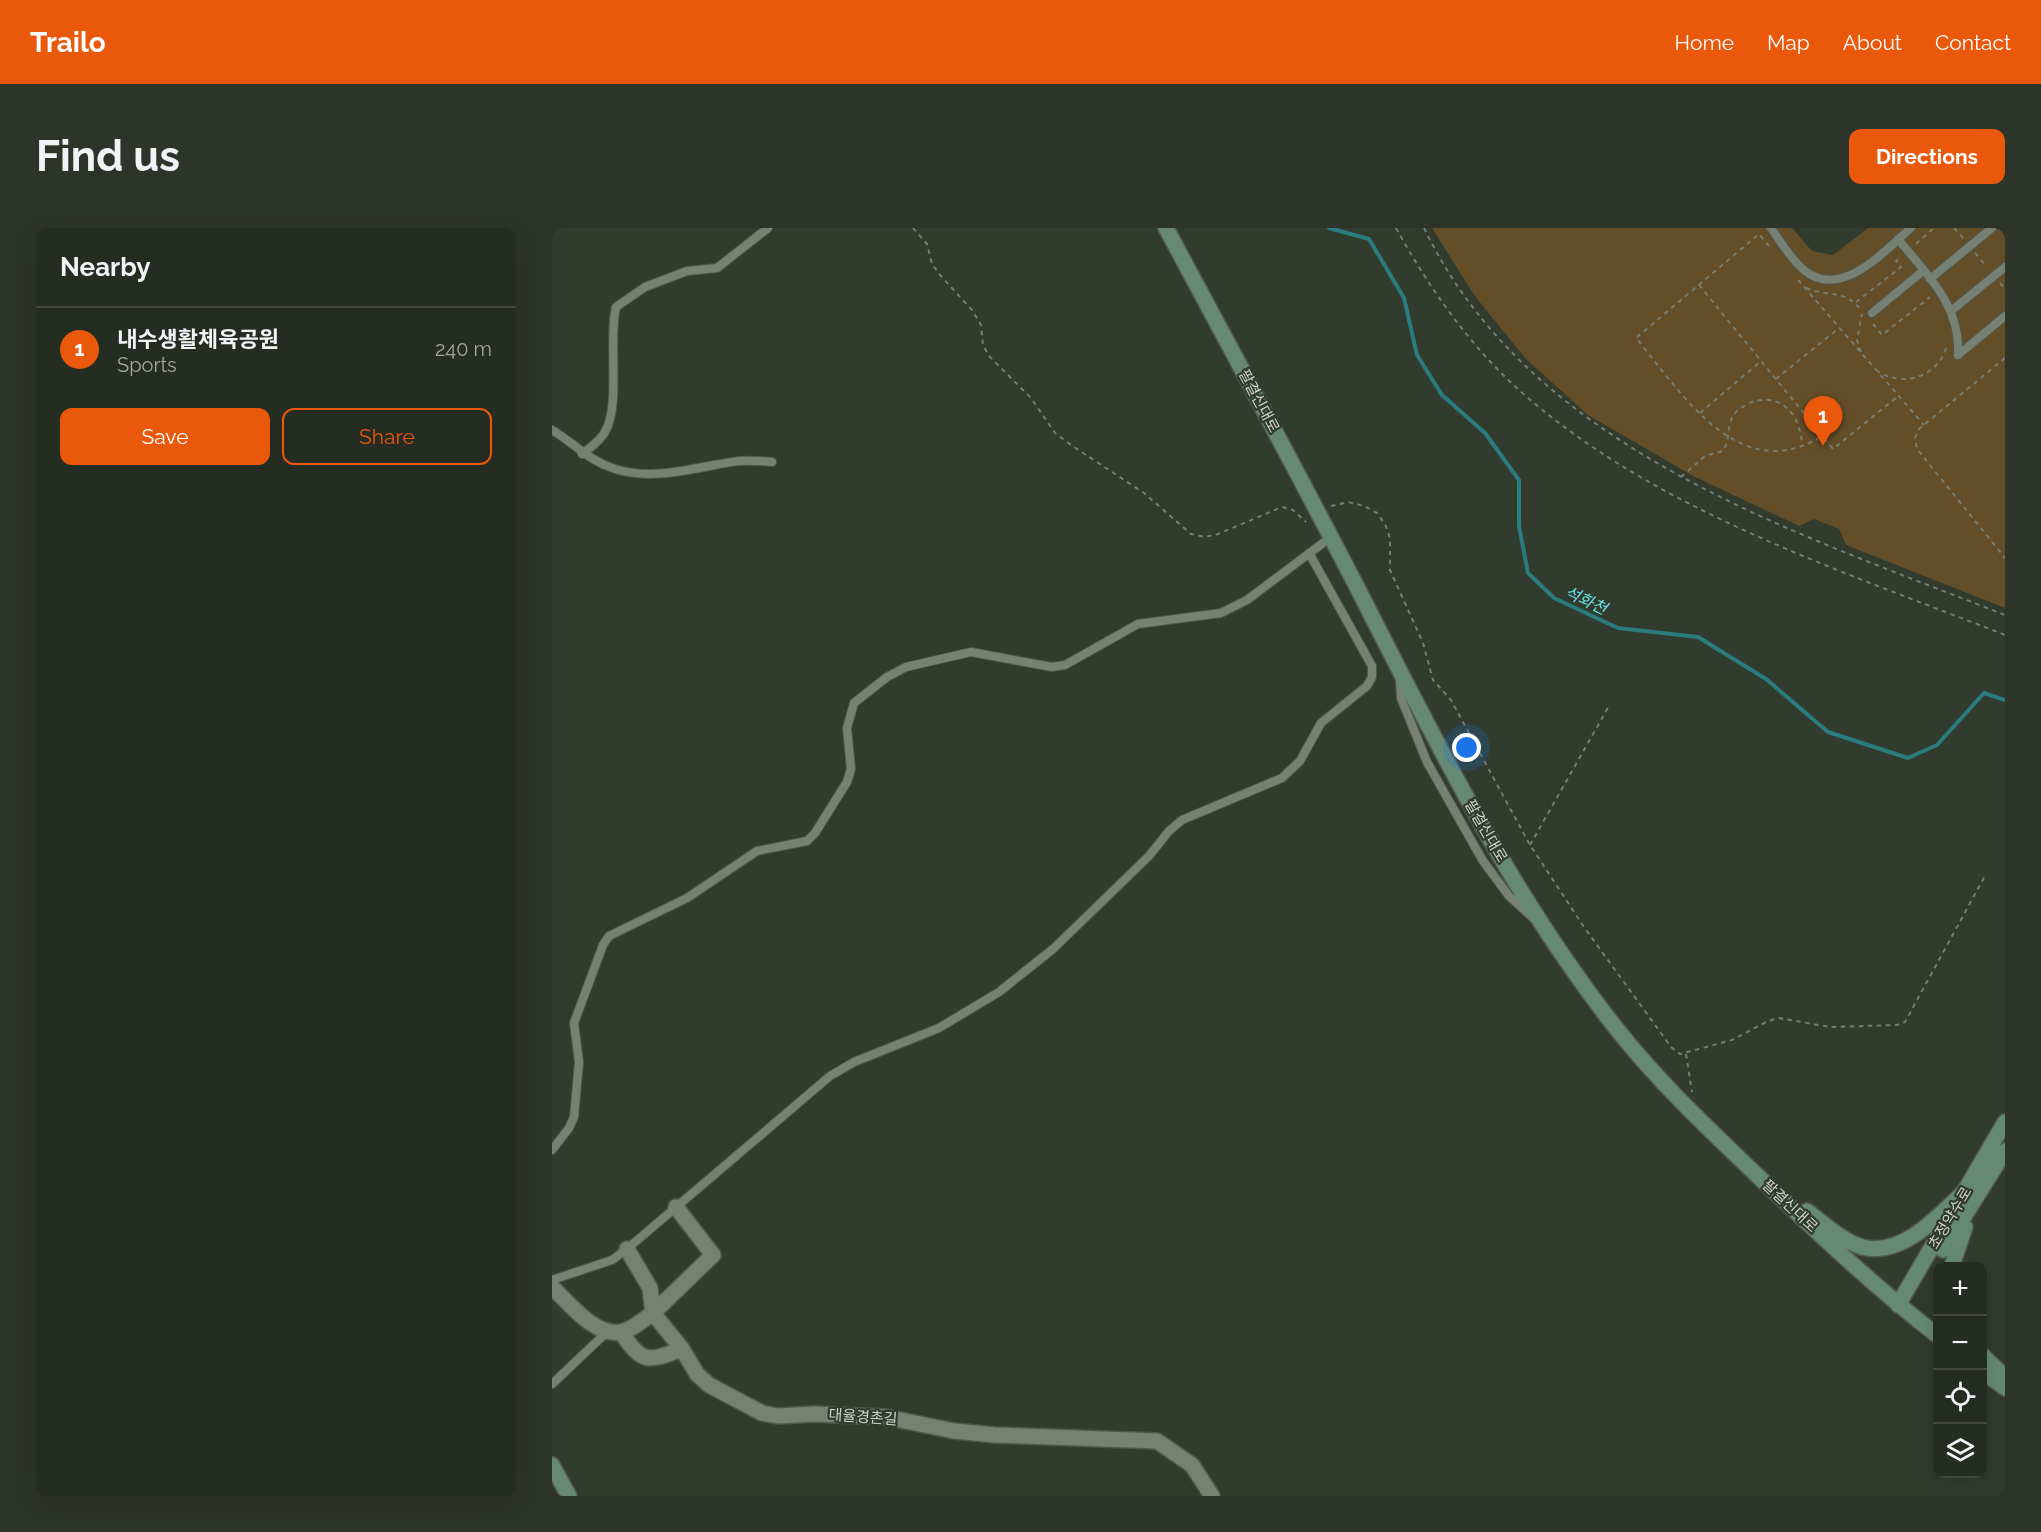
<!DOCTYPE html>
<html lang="en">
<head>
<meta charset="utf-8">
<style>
  body { margin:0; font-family:Raleway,"Noto Sans KR",sans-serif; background:#2d342a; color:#f1f3f6 }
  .controls { position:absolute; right:18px; bottom:18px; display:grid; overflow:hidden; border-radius:12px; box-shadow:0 6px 24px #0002 }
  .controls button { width:54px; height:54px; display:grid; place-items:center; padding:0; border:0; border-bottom:2px solid #424840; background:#252c22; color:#f1f3f6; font:30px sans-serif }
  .you { position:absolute; left:915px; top:520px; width:21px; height:21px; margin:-15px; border:4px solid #fff; border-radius:50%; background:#1a73e8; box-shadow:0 0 0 9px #1a73e833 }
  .badge { display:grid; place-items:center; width:39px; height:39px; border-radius:50%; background:#ea580c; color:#fff; font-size:20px; font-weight:700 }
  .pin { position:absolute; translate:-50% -50px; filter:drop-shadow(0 2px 3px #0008) }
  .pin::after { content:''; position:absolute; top:32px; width:21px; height:18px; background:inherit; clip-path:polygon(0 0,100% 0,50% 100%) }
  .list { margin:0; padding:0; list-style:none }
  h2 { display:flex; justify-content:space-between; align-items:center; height:78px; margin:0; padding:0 24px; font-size:26px }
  h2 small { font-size:20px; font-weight:400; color:#a3a7a5 }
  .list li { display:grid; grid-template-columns:39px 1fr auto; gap:18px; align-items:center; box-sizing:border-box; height:84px; padding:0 24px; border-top:2px solid #424840 }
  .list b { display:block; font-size:22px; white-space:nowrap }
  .list p { margin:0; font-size:20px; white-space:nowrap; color:#a3a7a5 }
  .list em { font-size:20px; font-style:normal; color:#a3a7a5 }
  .actions { display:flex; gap:12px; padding:18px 24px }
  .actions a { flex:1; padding:14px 0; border:2px solid #ea580c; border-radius:12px; text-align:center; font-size:21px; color:#ea580c }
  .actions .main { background:#ea580c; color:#fff }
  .icon { flex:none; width:33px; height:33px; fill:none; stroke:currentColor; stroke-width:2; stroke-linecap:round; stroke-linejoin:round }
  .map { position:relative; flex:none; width:1453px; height:1268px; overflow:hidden; border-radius:12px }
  header { display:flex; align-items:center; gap:36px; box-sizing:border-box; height:84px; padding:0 30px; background:#ea580c; color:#fff }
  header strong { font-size:28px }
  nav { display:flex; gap:33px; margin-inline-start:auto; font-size:21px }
  .intro { display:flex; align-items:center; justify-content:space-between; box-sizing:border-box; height:144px; padding:0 36px }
  h1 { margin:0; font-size:42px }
  .button { padding:15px 27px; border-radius:12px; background:#ea580c; color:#fff; font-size:21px; font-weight:700 }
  main { display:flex; gap:36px; padding:0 36px }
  aside { flex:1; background:#252c22; border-radius:12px; box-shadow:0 6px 24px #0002 }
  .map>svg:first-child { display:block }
  .green { fill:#644e28 }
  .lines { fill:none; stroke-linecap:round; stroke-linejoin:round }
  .stream { stroke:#2b7c7e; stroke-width:4 }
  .lane-casing { stroke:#50584d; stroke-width:10 }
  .street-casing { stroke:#50584d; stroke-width:18 }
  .secondary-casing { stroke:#50584d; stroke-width:18 }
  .path { stroke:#767e73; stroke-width:2; stroke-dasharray:4.5 4.5; stroke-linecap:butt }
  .lane { stroke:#768173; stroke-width:8 }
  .street { stroke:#768173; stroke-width:15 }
  .secondary { stroke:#668976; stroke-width:15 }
  .labels { text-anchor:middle; stroke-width:4.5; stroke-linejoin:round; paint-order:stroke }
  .street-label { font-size:15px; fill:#cfd5cd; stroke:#313b2e }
  .water-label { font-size:16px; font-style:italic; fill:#69e0e3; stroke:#313b2e }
</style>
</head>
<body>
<header>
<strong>Trailo</strong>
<nav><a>Home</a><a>Map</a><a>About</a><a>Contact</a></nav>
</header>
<div class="intro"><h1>Find us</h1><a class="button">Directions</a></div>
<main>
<aside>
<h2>Nearby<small></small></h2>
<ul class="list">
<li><span class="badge">1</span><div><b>내수생활체육공원</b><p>Sports</p></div><em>240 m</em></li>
</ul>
<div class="actions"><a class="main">Save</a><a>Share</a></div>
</aside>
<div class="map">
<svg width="1453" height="1268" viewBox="0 0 1453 1268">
  <rect width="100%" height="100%" fill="#313b2e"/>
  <path class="green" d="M880,0H1240L1260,23L1281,27L1316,0H1453V380L1294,317L1287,301L1262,291L1247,298L1141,248L1036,187L973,130L922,67Z"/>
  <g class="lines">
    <path class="stream" d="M777,0L817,11L852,70L865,127L890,167L933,205L967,252V298L976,345L1002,370L1066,400L1146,409L1214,451L1276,504L1356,530L1385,517L1432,465L1453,472"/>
    <g class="lane-casing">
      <g id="lane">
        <path d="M1219,0C1229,14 1240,33 1253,43C1290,72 1333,22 1359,0"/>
        <path d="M1346,11C1375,47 1409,77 1406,127"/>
        <path d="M1378,51L1440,0"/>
        <path d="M1399,83L1453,39"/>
        <path d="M1320,85L1371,43"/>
        <path d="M1406,127L1453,88"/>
        <path d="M0,202C22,215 37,233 63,241C104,254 146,238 187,233C198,232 209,233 220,234"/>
        <path d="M30,226C39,219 48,213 53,204C69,177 56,111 64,79L93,59L135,43L165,40L216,0"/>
        <path d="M848,451L849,470L875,534L931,633L957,668L980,689"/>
        <path d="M0,922L17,900L22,889L27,834L22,795L51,717L57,708L135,670L205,623L255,613L263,605L295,554L299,541L295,500L302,475L335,449L354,439L419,424L500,439L513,437L586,396L669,385L695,372L779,309"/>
        <path d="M0,1052L60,1032L75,1021L278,848L302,834L387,800L447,764L501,721L597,628L617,603L630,592L730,550L748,533L769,495L815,458L820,449V438L757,325"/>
        <path d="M0,1156L56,1103"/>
      </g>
    </g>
    <g class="street-casing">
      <g id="street">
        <path d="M75,1021L98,1060L101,1085"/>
        <path d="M0,1059C16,1074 43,1109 69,1104C80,1102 92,1091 101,1085L130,1121L145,1146L157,1157L210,1185L226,1188L262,1186L334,1189L402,1203L443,1207L605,1213L640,1237L660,1268"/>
        <path d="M101,1085L161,1027L124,979"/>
        <path d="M69,1104C90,1136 96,1134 130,1121"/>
      </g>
    </g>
    <g class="secondary-casing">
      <g id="secondary">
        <path d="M614,0C679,121 744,241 807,363C884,514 959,667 1064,800C1108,856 1160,904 1211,953C1268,1007 1324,1060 1386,1108"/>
        <path d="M1255,983C1271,995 1290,1013 1310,1019C1351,1030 1388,986 1415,961"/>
        <path d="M1391,1022L1453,923"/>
        <path d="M1400,1038L1413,999"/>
        <path d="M1346,1077L1453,894"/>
        <path d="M1430,1127L1453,1149"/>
        <path d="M1430,1143L1453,1160"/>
        <path d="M0,1237L17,1268"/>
      </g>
    </g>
    <g class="path">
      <path d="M361,0L375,16L380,36L388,47L420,82L429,97L431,117L437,128L479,170L503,205L522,219L592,265L639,306L653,309L666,306L730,279L741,282L754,294"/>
      <path d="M844,0C876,58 917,117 967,162C1101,282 1288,342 1453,407"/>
      <path d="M872,0C979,222 1241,303 1453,387"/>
      <path d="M1402,0L1412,11"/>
      <path d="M1364,16L1382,0"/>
      <path d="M1217,18L1207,6L1084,110C1130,165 1187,260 1270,208"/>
      <path d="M1423,25L1435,39"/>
      <path d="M1246,52L1372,197"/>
      <path d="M1448,55L1453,61"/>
      <path d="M1147,57L1281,221L1345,169"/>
      <path d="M1254,60C1278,70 1292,60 1310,83"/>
      <path d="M1304,74L1349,39L1344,33L1348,30"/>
      <path d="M1321,96L1330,107L1378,69"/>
      <path d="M1309,124L1305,112L1310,86"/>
      <path d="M1453,130L1367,201L1363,210L1365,221L1453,330"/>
      <path d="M1324,142C1349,160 1385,150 1394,120"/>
      <path d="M1224,151L1287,100"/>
      <path d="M1148,185L1209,133"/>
      <path d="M1129,249L1153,228L1171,223C1179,210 1174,195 1184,184C1188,180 1195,176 1200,174C1231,164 1249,189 1250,218"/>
      <path d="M779,278L796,274L812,278L825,285L833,296L838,310V342L871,415L881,452L899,472L978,617L1032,699L1119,819L1128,826L1180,812L1216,793L1227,790L1278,799L1345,797L1353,794L1434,646"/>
      <path d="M978,617L1057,478"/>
      <path d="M1134,826L1140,864"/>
    </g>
    <use href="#lane" class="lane"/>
    <use href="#street" class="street"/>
    <use href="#secondary" class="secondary"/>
  </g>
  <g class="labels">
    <g class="street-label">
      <text transform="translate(707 173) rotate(62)" y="5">팔결신대로</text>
      <text transform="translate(934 603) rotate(60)" y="5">팔결신대로</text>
      <text transform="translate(1238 978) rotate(43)" y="5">팔결신대로</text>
      <text transform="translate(1398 990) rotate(-59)" y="5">초정약수로</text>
      <text transform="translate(311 1189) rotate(4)" y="5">대율경촌길</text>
    </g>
    <g class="water-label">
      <text transform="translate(1034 372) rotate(25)" y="6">석화천</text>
    </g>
  </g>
</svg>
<div class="controls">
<button>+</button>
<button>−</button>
<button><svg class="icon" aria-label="locate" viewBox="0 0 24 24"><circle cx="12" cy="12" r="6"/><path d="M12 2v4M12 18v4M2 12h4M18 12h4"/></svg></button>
<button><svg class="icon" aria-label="layers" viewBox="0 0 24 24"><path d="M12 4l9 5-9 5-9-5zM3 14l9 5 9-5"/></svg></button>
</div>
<div class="you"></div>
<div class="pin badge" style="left:1271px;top:218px">1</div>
</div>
</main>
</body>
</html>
